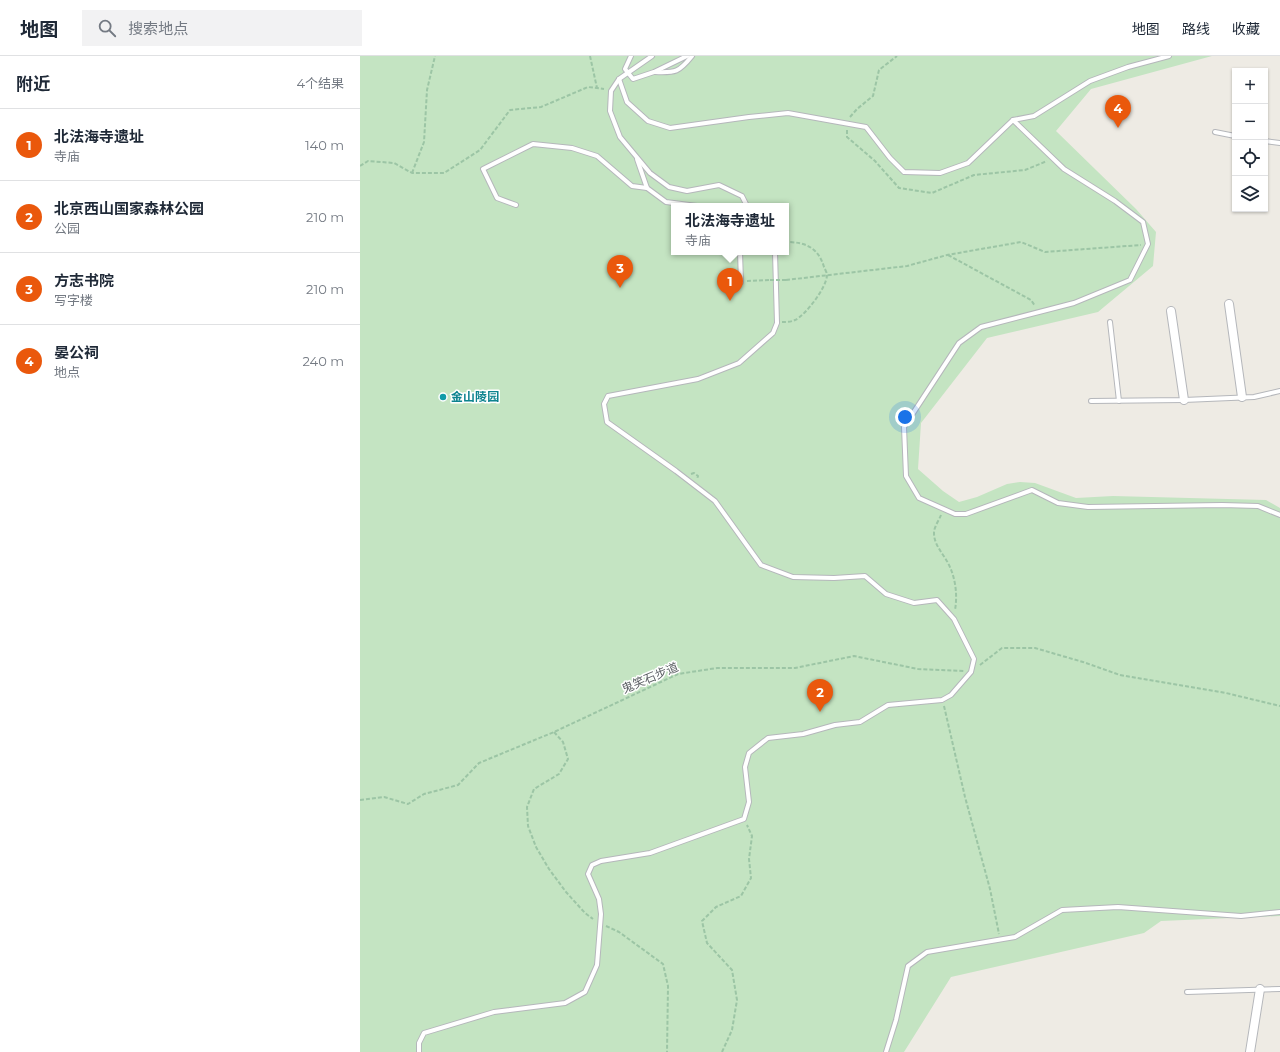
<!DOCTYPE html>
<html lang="zh">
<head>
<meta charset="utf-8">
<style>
  body { margin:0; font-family:Montserrat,"Noto Sans SC",sans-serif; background:#f2f2f3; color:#1f2937 }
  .controls { position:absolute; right:12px; top:12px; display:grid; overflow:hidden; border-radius:0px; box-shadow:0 1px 3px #0004 }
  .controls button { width:36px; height:36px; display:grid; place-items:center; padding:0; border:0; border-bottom:1px solid #e0e1e3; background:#fff; color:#1f2937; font:20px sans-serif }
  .you { position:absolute; left:545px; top:361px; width:14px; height:14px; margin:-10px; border:3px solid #fff; border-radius:50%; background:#1a73e8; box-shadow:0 0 0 6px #1a73e833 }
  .badge { display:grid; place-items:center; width:26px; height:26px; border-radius:50%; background:#ea580c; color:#fff; font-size:13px; font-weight:700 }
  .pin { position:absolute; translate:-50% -33px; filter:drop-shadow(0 1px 2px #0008) }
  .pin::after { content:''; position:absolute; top:21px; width:14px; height:12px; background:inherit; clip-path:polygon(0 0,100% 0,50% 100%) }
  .popup { position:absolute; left:311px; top:147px; width:118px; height:52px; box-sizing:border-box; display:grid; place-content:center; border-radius:0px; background:#fff; filter:drop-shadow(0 1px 3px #0005); font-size:13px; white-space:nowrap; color:#747a83 }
  .popup b { font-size:15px; color:#1f2937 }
  .popup::after { content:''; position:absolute; left:50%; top:100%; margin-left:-8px; border:8px solid transparent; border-top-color:#fff }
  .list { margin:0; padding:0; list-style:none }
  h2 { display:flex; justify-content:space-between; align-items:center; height:52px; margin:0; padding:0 16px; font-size:17px }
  h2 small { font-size:13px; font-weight:400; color:#747a83 }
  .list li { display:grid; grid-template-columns:26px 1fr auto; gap:12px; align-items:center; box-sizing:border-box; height:72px; padding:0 16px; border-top:1px solid #e0e1e3 }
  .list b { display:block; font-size:15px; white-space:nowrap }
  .list p { margin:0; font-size:13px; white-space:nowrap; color:#747a83 }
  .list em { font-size:13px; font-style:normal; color:#747a83 }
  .icon { flex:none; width:22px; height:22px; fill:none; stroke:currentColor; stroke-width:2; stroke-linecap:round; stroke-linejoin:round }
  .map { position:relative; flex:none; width:920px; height:996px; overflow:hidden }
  header { display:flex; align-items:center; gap:24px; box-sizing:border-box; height:56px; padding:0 20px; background:#fff; border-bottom:1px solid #e0e1e3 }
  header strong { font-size:19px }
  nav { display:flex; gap:22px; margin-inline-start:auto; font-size:14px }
  .search { width:280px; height:36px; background:#f2f2f3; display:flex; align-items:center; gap:10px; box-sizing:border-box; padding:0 14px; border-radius:0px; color:#747a83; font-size:15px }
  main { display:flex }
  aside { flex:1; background:#fff }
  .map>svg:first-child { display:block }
  .park { fill:#c4e4c2; fill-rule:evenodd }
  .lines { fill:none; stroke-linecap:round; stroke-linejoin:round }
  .service-casing { stroke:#b5b7bb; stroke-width:6 }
  .minor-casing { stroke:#b5b7bb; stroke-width:10 }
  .path { stroke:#9cc5a5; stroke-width:2; stroke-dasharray:4 2; stroke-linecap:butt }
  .service { stroke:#fff; stroke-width:4 }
  .minor { stroke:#fff; stroke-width:8 }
  .path-bridge { stroke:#9cc5a5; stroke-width:2; stroke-dasharray:4 2; stroke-linecap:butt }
  .culture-dot { fill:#0f9aa8; stroke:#fff; stroke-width:1.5 }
  .labels { text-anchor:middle; stroke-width:3; stroke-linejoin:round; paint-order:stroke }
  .culture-label { font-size:12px; font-weight:bold; fill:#0d838f; stroke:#fff; text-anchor:start }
  .street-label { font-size:12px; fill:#5c6064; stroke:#fff }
</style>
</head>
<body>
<header>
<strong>地图</strong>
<div class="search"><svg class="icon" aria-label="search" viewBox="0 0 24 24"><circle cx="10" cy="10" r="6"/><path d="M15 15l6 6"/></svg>搜索地点</div>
<nav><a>地图</a><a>路线</a><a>收藏</a></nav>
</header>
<main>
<aside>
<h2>附近<small>4个结果</small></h2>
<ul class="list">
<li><span class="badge">1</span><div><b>北法海寺遗址</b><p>寺庙</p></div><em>140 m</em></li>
<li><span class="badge">2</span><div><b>北京西山国家森林公园</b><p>公园</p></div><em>210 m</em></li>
<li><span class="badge">3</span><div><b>方志书院</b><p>写字楼</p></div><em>210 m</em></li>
<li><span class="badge">4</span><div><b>晏公祠</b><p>地点</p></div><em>240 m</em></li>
</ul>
</aside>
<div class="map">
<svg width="920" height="996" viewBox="0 0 920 996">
  <rect width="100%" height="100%" fill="#eeebe4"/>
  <path class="park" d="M0,0H852L731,33L696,75L776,153L796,176L793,210L738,256L627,282L561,367L558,413L583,435L599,446L617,441L647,428L660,426L675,427L716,442L753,440L906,444L920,452V860L801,865L784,877L591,921L544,996H0ZM314,150H426V196H314Z"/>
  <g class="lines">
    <g class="service-casing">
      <g id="service">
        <path d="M271,0L265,13L273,23L294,16L327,0"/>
        <path d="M292,0L259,23L251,35L250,55L260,81L290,117L309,131L327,135L359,129L382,140L387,150"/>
        <path d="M295,16C316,17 319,16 332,0"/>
        <path d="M259,23L267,46L288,65L310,72L389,61L428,57L506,71L530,102L544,116L580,117L608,107L653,64L704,113L755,145L783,166L788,188L770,224L714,247L621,271L599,287L544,371L546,420L559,442L595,458H606L672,434L698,447L728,451L862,449L898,450L920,459"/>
        <path d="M653,64L674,60L730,25L768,11L809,0"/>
        <path d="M855,76L875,80"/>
        <path d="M905,85L920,87"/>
        <path d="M277,103L287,132L306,146L337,150"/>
        <path d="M156,149L137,142L123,113L173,88L212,92L237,100L272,130L287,132"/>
        <path d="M380,196L381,226"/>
        <path d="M750,266L759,345"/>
        <path d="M731,345L824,344L894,341L920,335"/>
        <path d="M827,936L920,933"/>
        <path d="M59,996V987L64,977L134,956L205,947L225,936L237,909L241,858L239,843L228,818L232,809L241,805L290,797L384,763L389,746L385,711L389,697L408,682L443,678L475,669L500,666L528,649L582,644L591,639L611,616L614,603L594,563L577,544L554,547L526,538L505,520L474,522L433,521L401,509L355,445L316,415L247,366L244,348L248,340L338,323L379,307L413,277L417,267L415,196"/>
        <path d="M526,996L536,964L548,910L567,896L655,881L702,854L758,851L881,860L920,856"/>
      </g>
    </g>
    <g class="minor-casing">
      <g id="minor">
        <path d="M869,248L882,341"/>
        <path d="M811,255L824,344"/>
        <path d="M890,996L900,933"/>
      </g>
    </g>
    <g class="path">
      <path d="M230,0L237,32"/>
      <path d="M490,61L497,53L513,40L519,14L537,0"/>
      <path d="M487,74V81L515,105L539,132L572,137L614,119L665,114L687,105"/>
      <path d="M0,110L8,105L34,107L52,117H84L120,94L150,54L181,51L228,31L244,33"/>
      <path d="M52,117L64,86L67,34L75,0"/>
      <path d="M588,199L671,244L675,250"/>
      <path d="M426,224L547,210L587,199L661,186L685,196L781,189"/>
      <path d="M387,225L409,224"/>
      <path d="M422,266C426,266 431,266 435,264C445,260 467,231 467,219C467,217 465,213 464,211C458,191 445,186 426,186"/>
      <path d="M331,418L334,417L338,420L337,423"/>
      <path d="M581,459C579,464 574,471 574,477C574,487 580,494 585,502C595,517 598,537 595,554"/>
      <path d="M620,609L642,592H675L723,606L760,619L866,637L920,650"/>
      <path d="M584,650L605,741L630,833L639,878"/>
      <path d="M194,676L203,686L208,703L199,718L174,733L167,751L168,770L176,791L189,813L206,836L225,857L233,863"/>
      <path d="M0,744L24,741L48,748L64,738L98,729L119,707L194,676L318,618L357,612H435L494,600L558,613L604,615"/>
      <path d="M246,870L259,876L303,908L308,930L307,996"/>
      <path d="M362,996L372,974L377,944L372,914L347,887L342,865L356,851L381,840L391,822L389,803L392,780L387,769"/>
    </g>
    <use href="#service" class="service"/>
    <use href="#minor" class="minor"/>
    <path class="path-bridge" d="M410,224H426"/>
  </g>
  <circle class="culture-dot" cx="83" cy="341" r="4"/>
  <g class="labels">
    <g class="culture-label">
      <text x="91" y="345">金山陵园</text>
    </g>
    <g class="street-label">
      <text transform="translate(290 622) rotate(-23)" y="4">鬼笑石步道</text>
    </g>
  </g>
</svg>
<div class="controls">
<button>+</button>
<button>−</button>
<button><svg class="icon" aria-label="locate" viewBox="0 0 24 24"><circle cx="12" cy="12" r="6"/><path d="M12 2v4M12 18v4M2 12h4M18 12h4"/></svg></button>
<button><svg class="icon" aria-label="layers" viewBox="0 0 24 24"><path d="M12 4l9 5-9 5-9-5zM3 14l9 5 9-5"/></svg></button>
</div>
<div class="you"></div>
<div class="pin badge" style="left:370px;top:245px">1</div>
<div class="popup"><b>北法海寺遗址</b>寺庙</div>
<div class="pin badge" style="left:460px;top:656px">2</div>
<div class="pin badge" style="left:260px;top:232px">3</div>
<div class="pin badge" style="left:758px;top:72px">4</div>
</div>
</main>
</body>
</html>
